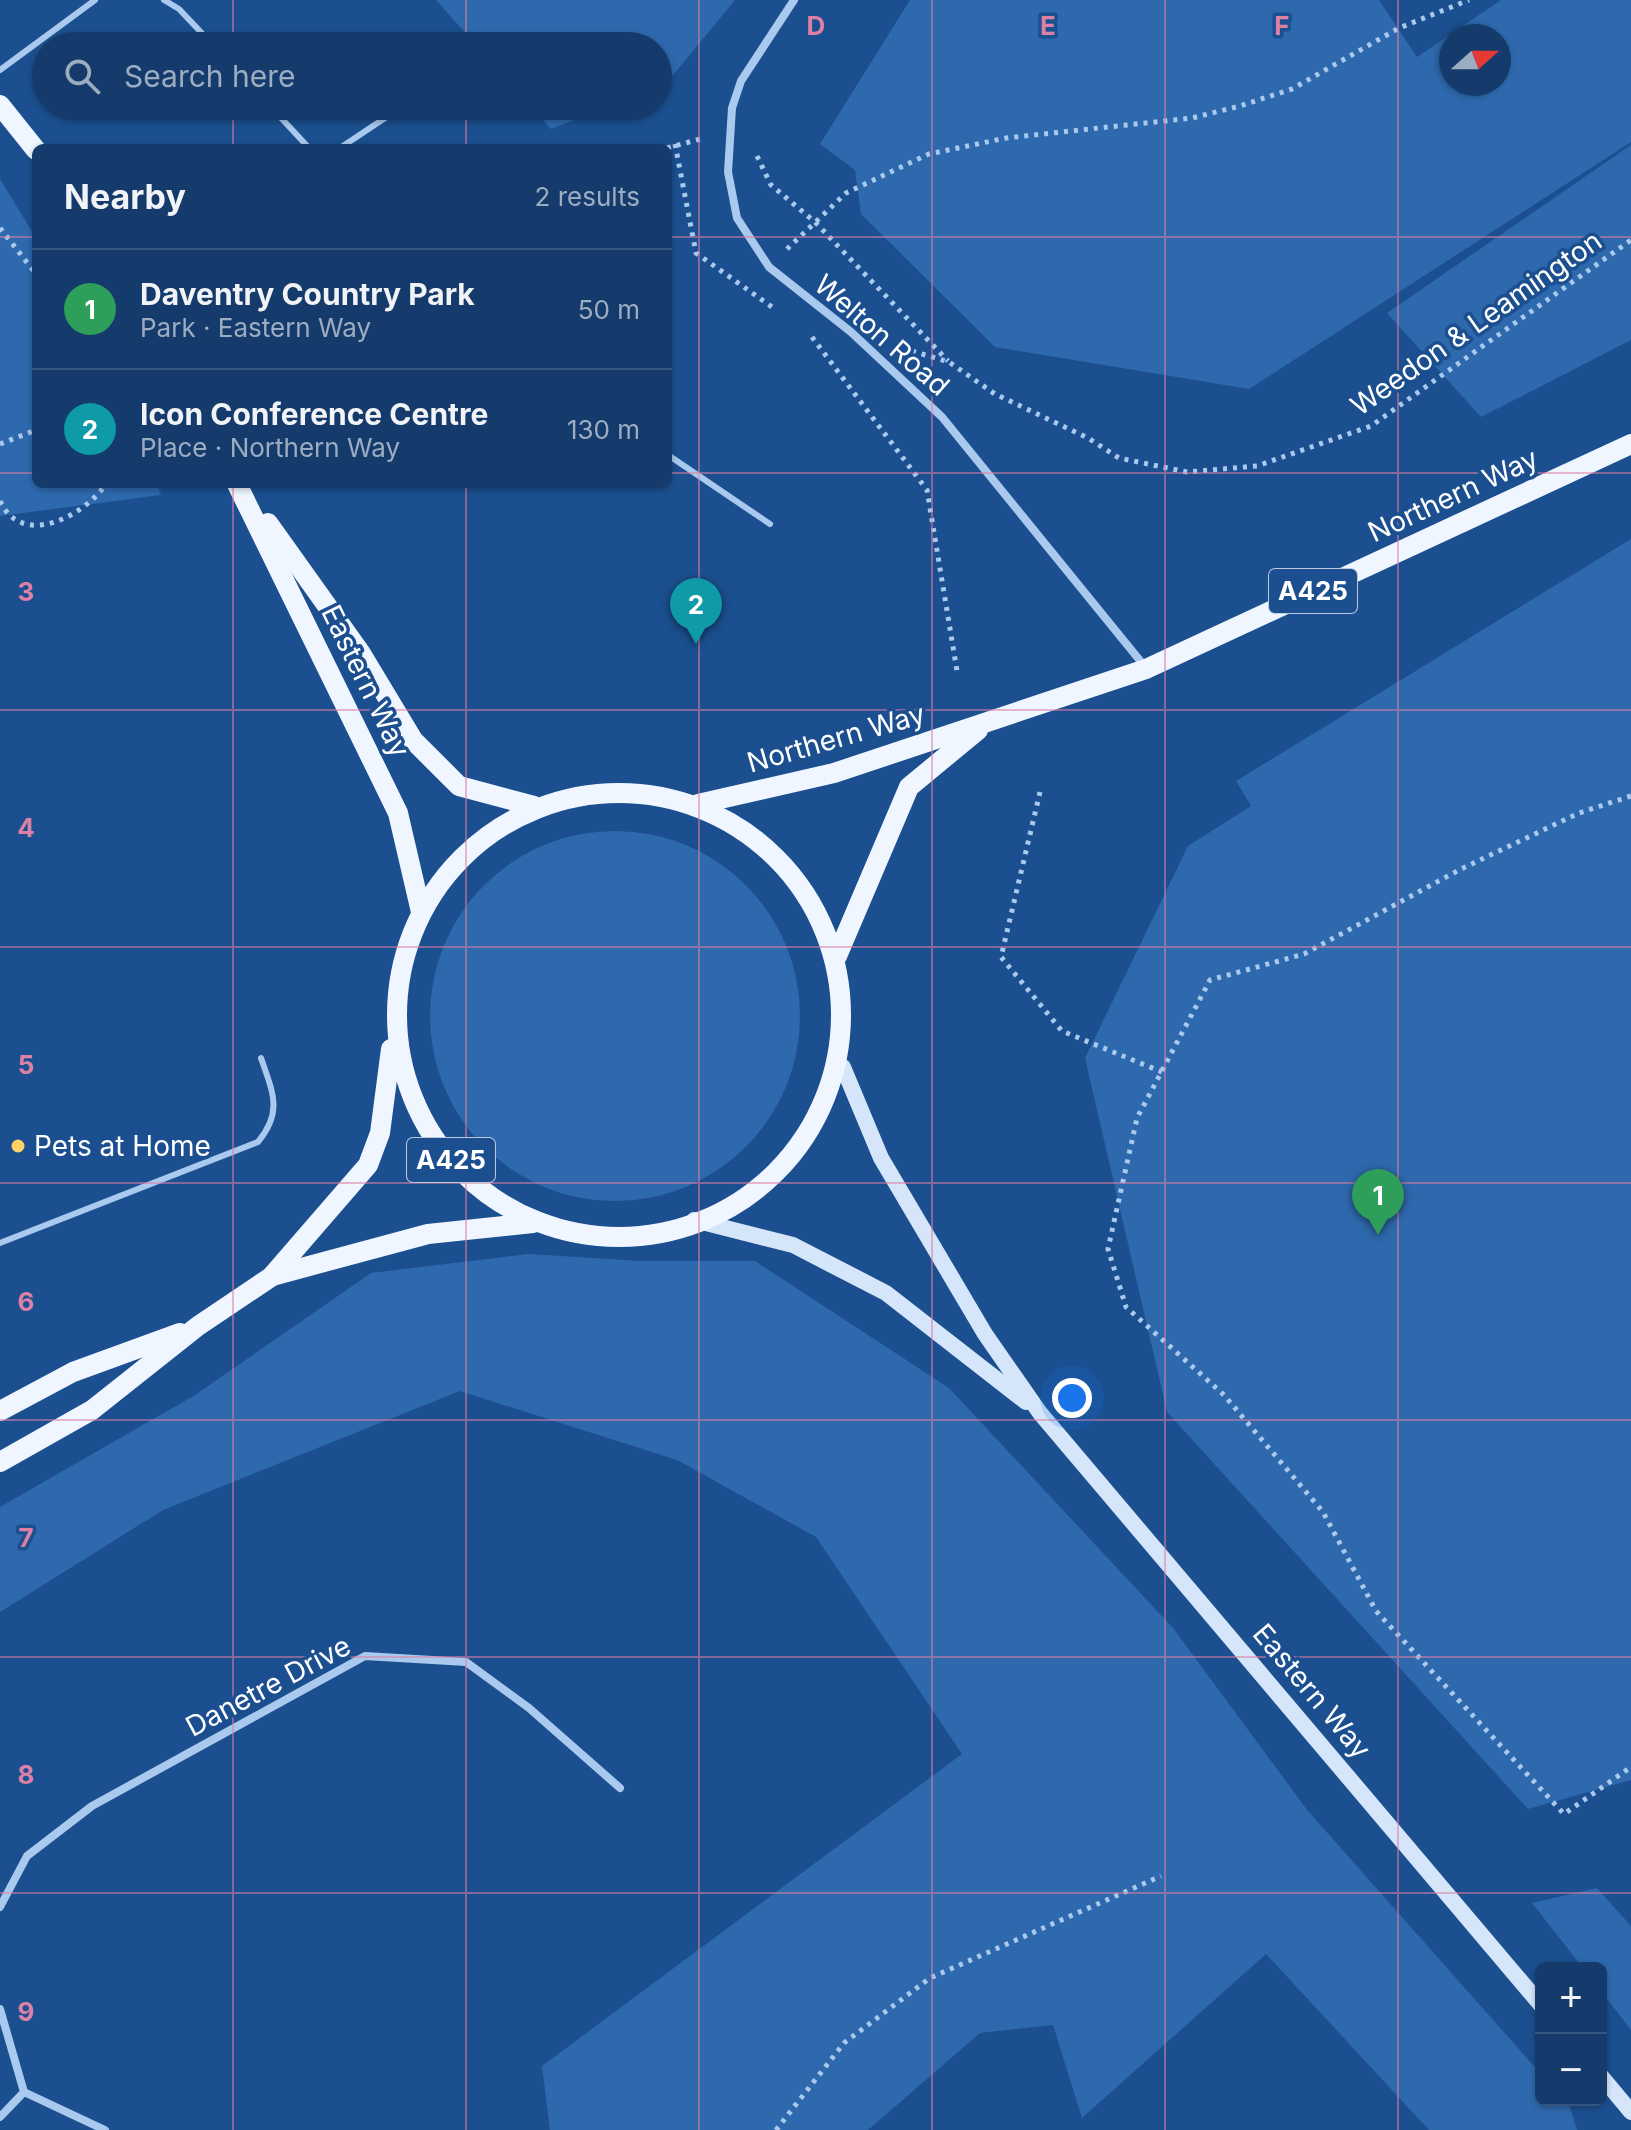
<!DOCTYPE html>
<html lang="en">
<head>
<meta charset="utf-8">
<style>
  body { margin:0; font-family:Inter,sans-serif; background:#1d4271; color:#f1f3f6 }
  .controls { position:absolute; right:24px; bottom:24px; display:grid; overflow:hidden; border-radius:12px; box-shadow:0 2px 6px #0004 }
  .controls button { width:72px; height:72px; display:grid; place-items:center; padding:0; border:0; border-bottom:2px solid #33557e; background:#143b6b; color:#f1f3f6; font:40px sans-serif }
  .compass { position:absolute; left:1439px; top:24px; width:72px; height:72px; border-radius:50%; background:#143b6b; box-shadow:0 2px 6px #0004; rotate:69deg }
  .you { position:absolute; left:1072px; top:1398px; width:28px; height:28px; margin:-20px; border:6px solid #fff; border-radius:50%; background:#1a73e8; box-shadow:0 0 0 12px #1a73e833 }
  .badge { display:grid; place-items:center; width:52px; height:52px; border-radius:50%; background:#8bbbb9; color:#fff; font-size:26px; font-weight:700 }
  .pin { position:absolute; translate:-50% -66px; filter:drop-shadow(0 2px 4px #0008) }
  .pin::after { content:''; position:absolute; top:42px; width:28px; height:24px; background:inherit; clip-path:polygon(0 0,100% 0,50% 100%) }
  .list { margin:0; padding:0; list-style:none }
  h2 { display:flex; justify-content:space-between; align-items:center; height:104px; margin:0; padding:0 32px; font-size:34px }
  h2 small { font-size:26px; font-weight:400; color:#9dadc1 }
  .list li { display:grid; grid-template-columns:52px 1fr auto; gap:24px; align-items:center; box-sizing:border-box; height:120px; padding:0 32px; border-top:2px solid #33557e }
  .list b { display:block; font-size:30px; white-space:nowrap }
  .list p { margin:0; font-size:26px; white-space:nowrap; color:#9dadc1 }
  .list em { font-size:26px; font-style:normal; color:#9dadc1 }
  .icon { flex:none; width:44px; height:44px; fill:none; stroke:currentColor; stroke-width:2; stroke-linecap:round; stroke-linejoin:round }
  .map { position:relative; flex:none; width:1631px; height:2130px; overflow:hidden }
  .search { position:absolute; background:#143b6b; box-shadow:0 2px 6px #0004; left:32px; top:32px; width:640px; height:88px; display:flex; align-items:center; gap:20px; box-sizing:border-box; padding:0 28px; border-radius:44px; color:#9dadc1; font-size:30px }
  .panel { position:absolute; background:#143b6b; box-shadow:0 2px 6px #0004; left:32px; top:144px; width:640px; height:344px; border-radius:12px }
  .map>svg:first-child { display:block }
  .green { fill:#2e69ad; fill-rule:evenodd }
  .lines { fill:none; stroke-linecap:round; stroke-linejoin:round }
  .path { stroke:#a9c9ee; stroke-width:5; stroke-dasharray:4 6; stroke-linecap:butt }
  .service { stroke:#a9c9ee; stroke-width:6 }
  .minor { stroke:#a9c9ee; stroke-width:8 }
  .secondary { stroke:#d6e6fa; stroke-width:16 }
  .primary { stroke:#f0f6ff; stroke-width:20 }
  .grid { fill:none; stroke:#dd80a5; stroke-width:2; stroke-opacity:0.55 }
  .poi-dot { fill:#ffd166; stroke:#1b4f8f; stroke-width:3 }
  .labels { text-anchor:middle; stroke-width:7; stroke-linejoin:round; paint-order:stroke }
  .shield { fill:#1b4f8f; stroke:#bbcadd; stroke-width:2 }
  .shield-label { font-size:26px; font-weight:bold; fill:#fff }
  .street-label { font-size:28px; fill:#fff; stroke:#1b4f8f }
  .poi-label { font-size:28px; fill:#fff; stroke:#1b4f8f; text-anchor:start }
  .grid-label { font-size:26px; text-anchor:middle; font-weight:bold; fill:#dd80a5; stroke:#1b4f8f; stroke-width:7; stroke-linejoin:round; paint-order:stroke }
</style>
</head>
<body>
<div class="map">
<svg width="1631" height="2130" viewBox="0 0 1631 2130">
  <rect width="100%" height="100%" fill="#1b4f8f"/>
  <g class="green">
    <path d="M436,0H735L664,86L658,88V46H477Z"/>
    <path d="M910,0H1379L1417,57L1501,0H1631V142L1249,389L995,347L861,214L855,170L820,144ZM1451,36H1499V84H1451Z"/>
    <path d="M530,106H611L551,129Z"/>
    <path d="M1631,145V340L1481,417L1387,313Z"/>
    <path d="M0,179L36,238V484H157L161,495L0,516Z"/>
    <path d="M1631,539V1780L1528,1809L1167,1412L1085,1058L1188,846L1251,806L1236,781Z"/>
    <circle cx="615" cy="1016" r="185"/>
    <path d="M529,1254L640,1261H755L949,1388L1173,1628L1308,1811L1541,2074V2100H1564L1570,2107L1577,2130H1429L1266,1954L1082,2118L1053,2025L980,2033L868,2130H550L542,2066L962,1754L816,1537L677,1460L460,1391L163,1510L0,1612V1507L195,1395L371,1273Z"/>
    <path d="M1597,1888L1631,1926V2030L1601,1991V1968H1583L1532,1903Z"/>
  </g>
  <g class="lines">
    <g class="path">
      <path d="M675,144L696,253L772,307"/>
      <path d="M667,148L704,138"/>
      <path d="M757,156L771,185L815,222L948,361"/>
      <path d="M0,228L36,274"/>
      <path d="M787,249L846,193L929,154L1006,138L1192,118L1240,106L1292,89L1399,28L1469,0"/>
      <path d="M812,337L927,490L957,671"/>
      <path d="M912,351L949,362L995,394L1088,438L1119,458L1187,472L1257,466L1371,426L1631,240"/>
      <path d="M0,444L36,430"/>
      <path d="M0,501C22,549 84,516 106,484"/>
      <path d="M1040,792L1001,957L1062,1031L1162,1072"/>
      <path d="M1631,796L1579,813L1461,869L1304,954L1210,980L1137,1118L1108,1249L1126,1307L1224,1395L1323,1512L1376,1611L1564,1814L1631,1767"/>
      <path d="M776,2130L844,2043L930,1978L1161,1876"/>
    </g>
    <g class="service">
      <path d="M164,0L179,9L214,46"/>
      <path d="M0,70L95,0"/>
      <path d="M270,106L309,148"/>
      <path d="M340,148L403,106"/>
      <path d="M668,455L770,524"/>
      <path d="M0,1243L258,1142C283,1112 273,1093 261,1058"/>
    </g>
    <g class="minor">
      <path d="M794,0L741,81L732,108L728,172L737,218L769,267L851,332L942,417L1146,668"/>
      <path d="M0,1907L27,1856L92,1806L365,1656L466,1662L529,1708L620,1788"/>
      <path d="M0,2009L24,2092L0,2117"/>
      <path d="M24,2092L105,2130"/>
    </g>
    <g class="secondary">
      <path d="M843,1067L881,1158L985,1334L1040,1413L1541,2005"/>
      <path d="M694,1220L793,1245L886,1293L1026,1402"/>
      <path d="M1601,2076L1631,2112"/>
    </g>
    <g class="primary">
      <path d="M0,105L36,150"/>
      <path d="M237,484L398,813L421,912"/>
      <path d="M268,523L360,652L413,740L459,786L534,806"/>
      <circle cx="619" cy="1015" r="222"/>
      <path d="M698,804L834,773L1146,669L1631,444"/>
      <path d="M837,956L909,787L978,730"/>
      <path d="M272,1276L428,1234L533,1223"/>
      <path d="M0,1411L73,1372L180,1333"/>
      <path d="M0,1462L92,1410L198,1326L271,1277L368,1165L380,1133L391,1049"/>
    </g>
  </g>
  <path class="grid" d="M233,0V46M466,0V46M699,0V2130M932,0V2130M1165,0V2130M1398,0V2130M233,106V148M466,106V148M0,237H36M668,237H1631M0,473H36M668,473H1631M233,484V2130M466,484V2130M0,710H1631M0,947H1631M0,1183H1631M0,1420H1631M0,1657H1631M0,1893H1631"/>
  <circle class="poi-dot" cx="18" cy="1146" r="8"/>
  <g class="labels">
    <g class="shield">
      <rect x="1269" y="569" width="88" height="44" rx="6"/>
      <rect x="407" y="1138" width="88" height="44" rx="6"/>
    </g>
    <g class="shield-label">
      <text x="1313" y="600">A425</text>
      <text x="451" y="1169">A425</text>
    </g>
    <g class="street-label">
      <text transform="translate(1476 323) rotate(-35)" y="10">Weedon &amp; Leamington</text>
      <text transform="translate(882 335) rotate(41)" y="10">Welton Road</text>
      <text transform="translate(1453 495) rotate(-25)" y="10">Northern Way</text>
      <text transform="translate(366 681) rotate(64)" y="10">Eastern Way</text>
      <text transform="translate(836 738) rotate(-16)" y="10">Northern Way</text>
      <text transform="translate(268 1686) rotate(-28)" y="10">Danetre Drive</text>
      <text transform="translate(1312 1691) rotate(50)" y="10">Eastern Way</text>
    </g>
    <g class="poi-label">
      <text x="34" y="1156">Pets at Home</text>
    </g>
  </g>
  <g class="grid-label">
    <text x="816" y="35">D</text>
    <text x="1048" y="35">E</text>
    <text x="1282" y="35">F</text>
    <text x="26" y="601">3</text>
    <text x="26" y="837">4</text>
    <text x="26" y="1074">5</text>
    <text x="26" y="1311">6</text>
    <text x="26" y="1547">7</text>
    <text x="26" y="1784">8</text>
    <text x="26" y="2021">9</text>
  </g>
</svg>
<div class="controls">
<button>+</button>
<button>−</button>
</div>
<svg class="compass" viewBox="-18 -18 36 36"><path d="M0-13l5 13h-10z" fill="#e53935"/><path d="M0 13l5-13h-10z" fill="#9dadc1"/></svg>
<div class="you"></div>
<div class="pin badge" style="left:1378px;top:1235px;background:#2e9e5b">1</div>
<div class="pin badge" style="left:696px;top:644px;background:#0f9aa8">2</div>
<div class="search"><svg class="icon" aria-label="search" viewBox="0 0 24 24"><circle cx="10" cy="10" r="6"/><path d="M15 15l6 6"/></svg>Search here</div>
<section class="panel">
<h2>Nearby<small>2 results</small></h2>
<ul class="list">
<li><span class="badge" style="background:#2e9e5b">1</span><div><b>Daventry Country Park</b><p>Park · Eastern Way</p></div><em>50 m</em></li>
<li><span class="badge" style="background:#0f9aa8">2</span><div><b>Icon Conference Centre</b><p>Place · Northern Way</p></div><em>130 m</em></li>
</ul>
</section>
</div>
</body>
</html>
